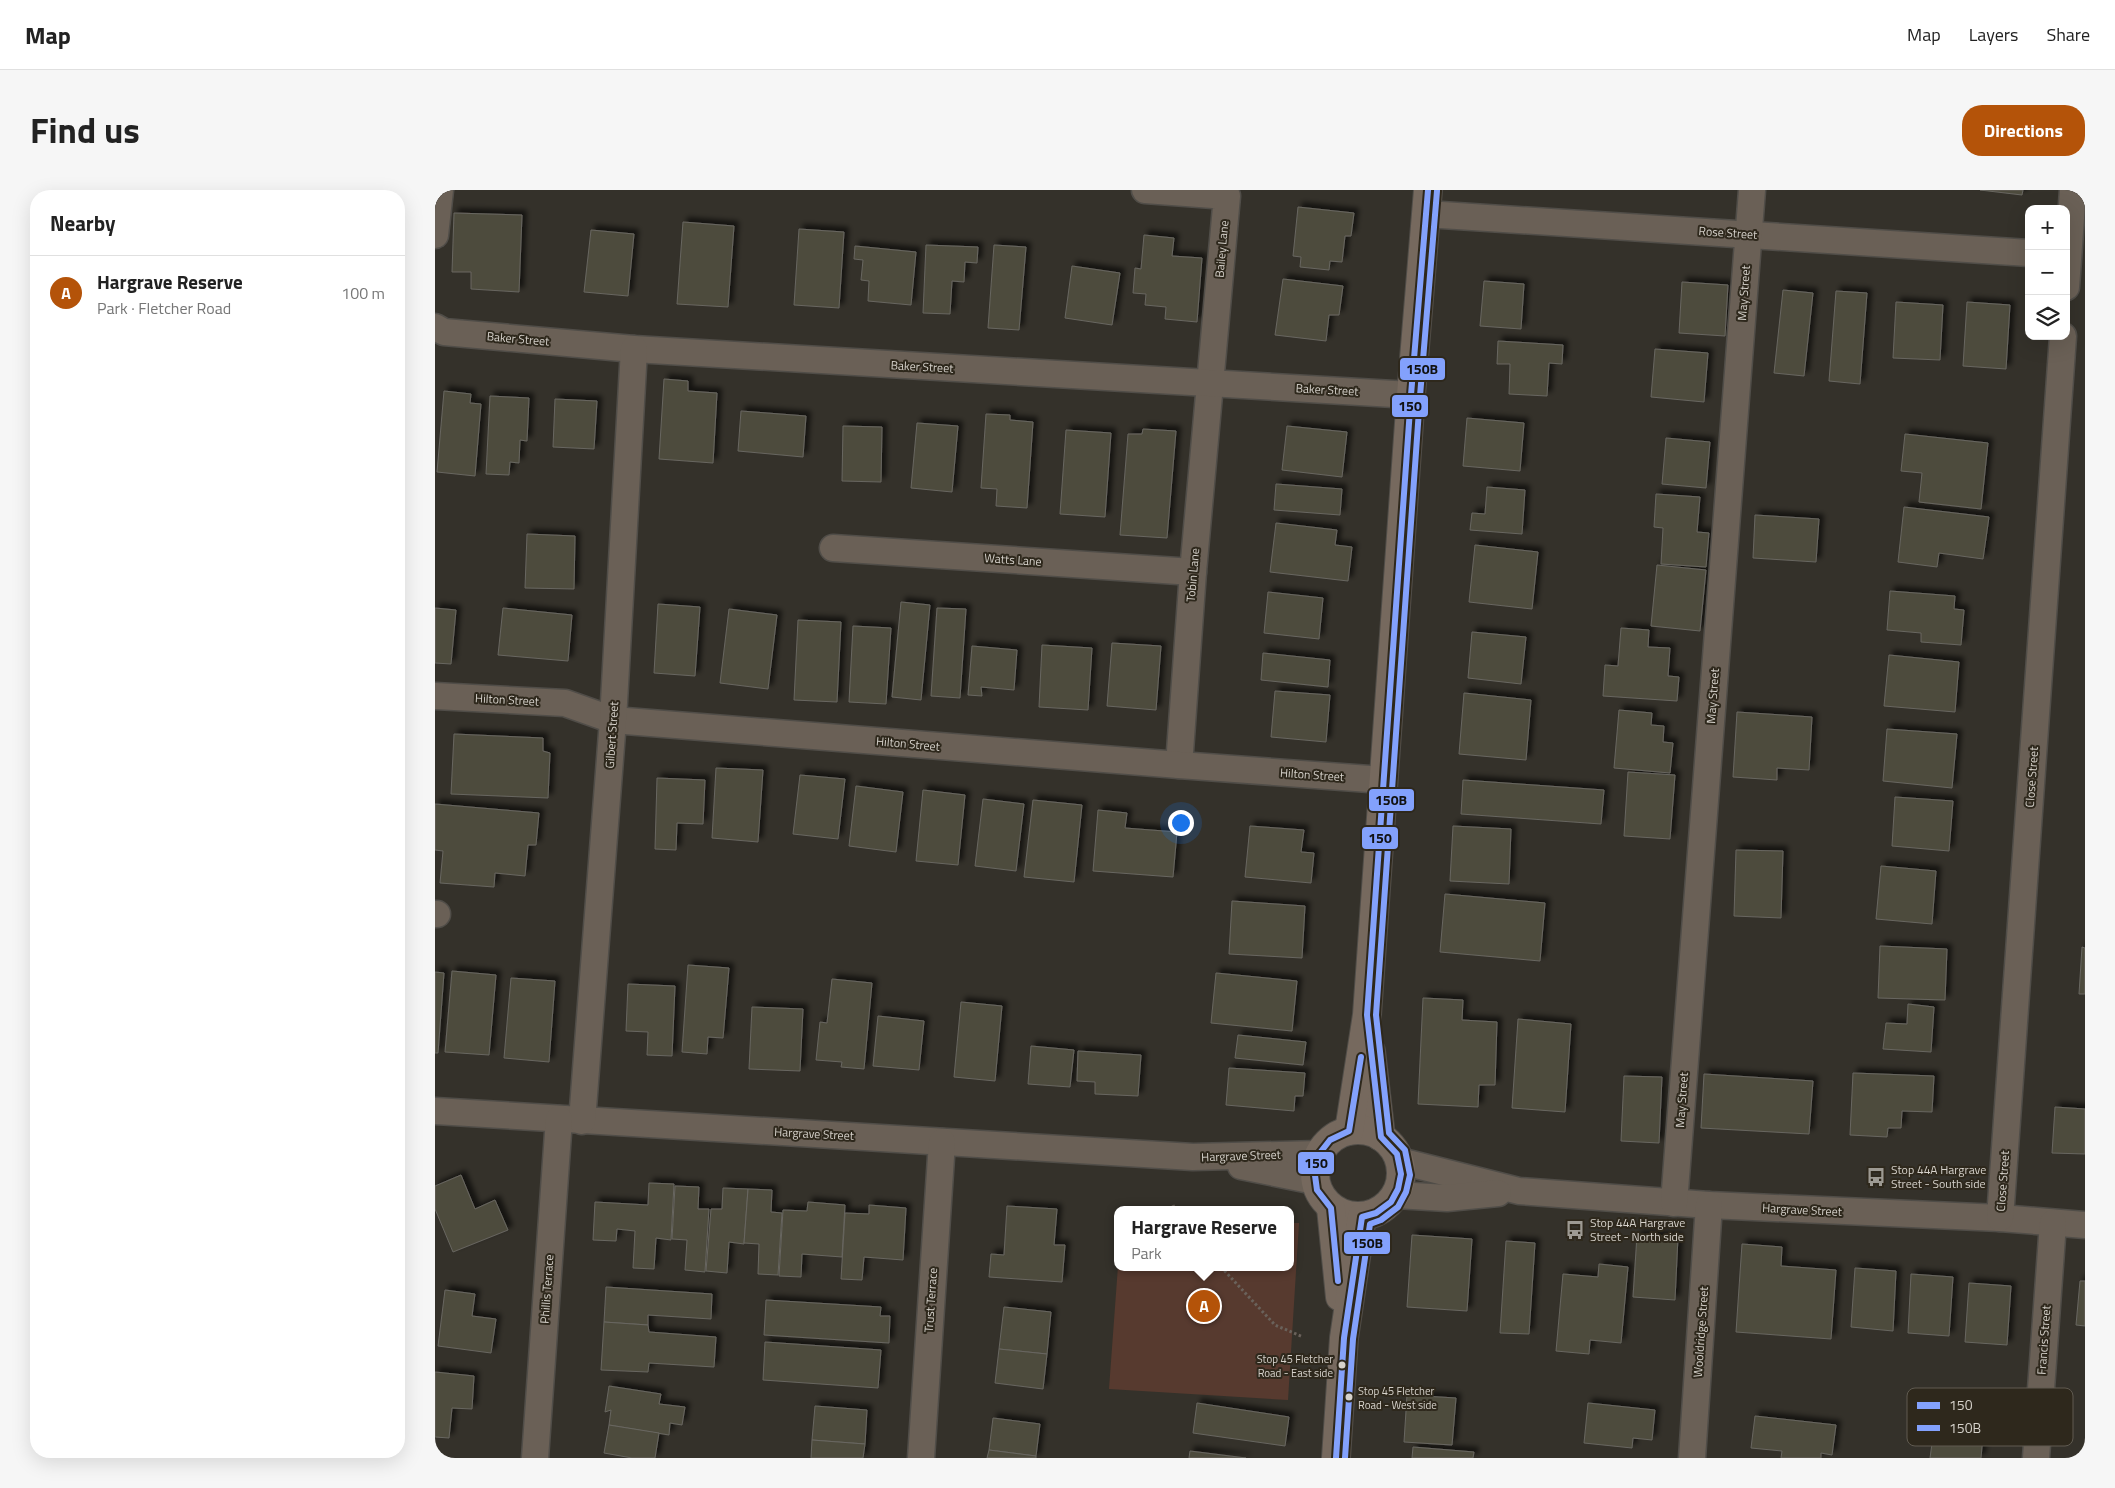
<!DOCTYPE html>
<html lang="en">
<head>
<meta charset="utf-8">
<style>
  body { margin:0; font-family:"Titillium Web",sans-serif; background:#f6f6f6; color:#222 }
  .controls { position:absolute; right:15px; top:15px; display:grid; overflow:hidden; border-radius:10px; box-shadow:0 5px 20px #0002 }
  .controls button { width:45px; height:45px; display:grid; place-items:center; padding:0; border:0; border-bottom:1px solid #e0e0e0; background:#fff; color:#222; font:25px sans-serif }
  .you { position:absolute; left:745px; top:632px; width:18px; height:18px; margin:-12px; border:4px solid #fff; border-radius:50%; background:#1a73e8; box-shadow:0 0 0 8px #1a73e833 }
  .badge { display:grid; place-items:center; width:32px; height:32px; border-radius:50%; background:#b45309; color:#fff; font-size:16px; font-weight:700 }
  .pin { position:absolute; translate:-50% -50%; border:2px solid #fff; box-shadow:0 1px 5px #0006 }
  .popup { position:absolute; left:679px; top:1016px; width:180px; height:65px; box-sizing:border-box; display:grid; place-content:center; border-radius:10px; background:#fff; filter:drop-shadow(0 1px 4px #0005); font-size:16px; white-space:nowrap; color:#767676 }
  .popup b { font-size:19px; color:#222 }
  .popup::after { content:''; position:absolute; left:50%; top:100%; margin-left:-10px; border:10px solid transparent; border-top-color:#fff }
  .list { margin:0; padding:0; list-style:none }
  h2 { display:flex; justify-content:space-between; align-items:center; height:65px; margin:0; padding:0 20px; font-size:21px }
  h2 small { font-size:16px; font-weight:400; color:#767676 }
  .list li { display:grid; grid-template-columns:32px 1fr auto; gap:15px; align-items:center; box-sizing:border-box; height:75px; padding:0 20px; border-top:1px solid #e0e0e0 }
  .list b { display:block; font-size:19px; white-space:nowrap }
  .list p { margin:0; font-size:16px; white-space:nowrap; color:#767676 }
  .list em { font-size:16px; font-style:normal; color:#767676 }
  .icon { flex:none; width:28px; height:28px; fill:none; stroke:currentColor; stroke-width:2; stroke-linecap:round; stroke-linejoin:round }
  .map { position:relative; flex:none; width:1650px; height:1268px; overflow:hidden; border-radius:20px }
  header { display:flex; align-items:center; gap:30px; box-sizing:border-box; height:70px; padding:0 25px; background:#fff; border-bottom:1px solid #e0e0e0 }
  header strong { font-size:24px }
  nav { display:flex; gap:28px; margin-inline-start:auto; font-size:18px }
  .intro { display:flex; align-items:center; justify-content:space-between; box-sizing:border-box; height:120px; padding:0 30px }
  h1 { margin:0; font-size:35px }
  .button { padding:12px 22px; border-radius:20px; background:#b45309; color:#fff; font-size:18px; font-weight:700 }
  main { display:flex; gap:30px; padding:0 30px }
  aside { flex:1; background:#fff; border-radius:20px; box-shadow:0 5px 20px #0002 }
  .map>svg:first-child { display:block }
  .green { fill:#573a2f }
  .building { fill:#4e4c3e; stroke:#686660; filter:url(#shadow) }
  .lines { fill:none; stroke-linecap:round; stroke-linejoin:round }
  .street-casing { stroke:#504d48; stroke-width:29 }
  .secondary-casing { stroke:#504d48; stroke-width:30 }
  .path { stroke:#6a625b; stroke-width:3; stroke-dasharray:2.5 2.5; stroke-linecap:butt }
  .street { stroke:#6a6056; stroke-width:26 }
  .secondary { stroke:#76695e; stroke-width:28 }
  .bus-1-casing { stroke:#2e281c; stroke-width:10 }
  .bus-2-casing { stroke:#2e281c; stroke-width:10 }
  .bus-1 { stroke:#83a1fc; stroke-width:6 }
  .bus-2 { stroke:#83a1fc; stroke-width:6 }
  .bus-dot { fill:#d6d2cb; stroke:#2e281c; stroke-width:2 }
  .labels { text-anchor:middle; stroke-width:4; stroke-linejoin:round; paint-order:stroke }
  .bus-label { font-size:11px; fill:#d6d2cb; stroke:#2e281c; text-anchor:end }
  .street-label { font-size:12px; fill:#d6d2cb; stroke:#2e281c }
  .poi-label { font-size:12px; fill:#d6d2cb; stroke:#2e281c; text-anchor:start }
  .key { fill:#2e281c; stroke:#605b51; stroke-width:1 }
  .key-label { font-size:14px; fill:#d6d2cb }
  .line-badge { stroke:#2e281c; stroke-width:2 }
  .pale-badge-label { font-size:14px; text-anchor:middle; font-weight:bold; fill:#111 }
</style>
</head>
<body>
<header>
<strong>Map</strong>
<nav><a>Map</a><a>Layers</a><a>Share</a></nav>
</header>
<div class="intro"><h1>Find us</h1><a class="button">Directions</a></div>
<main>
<aside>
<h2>Nearby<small></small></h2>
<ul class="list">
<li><span class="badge">A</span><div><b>Hargrave Reserve</b><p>Park · Fletcher Road</p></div><em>100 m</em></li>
</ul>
</aside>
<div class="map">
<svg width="1650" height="1268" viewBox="0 0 1650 1268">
  <defs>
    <filter id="shadow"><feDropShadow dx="4.5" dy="-4.5" stdDeviation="2.5" flood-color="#0009"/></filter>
  </defs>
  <rect width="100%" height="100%" fill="#34312a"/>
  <path class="green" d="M855,1033H864L853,1210L674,1199L683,1076L855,1077Z"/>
  <g class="building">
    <path d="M1545,0H1588L1587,5Z"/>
    <path d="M863,17L919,23L916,46H910L907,72L895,71L894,80L865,77L866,67L858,66Z"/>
    <path d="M19,23L87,25L84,102L36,99V82H17Z"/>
    <path d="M248,32L299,36L293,117L242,114Z"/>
    <path d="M364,39L409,42L404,118L359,115Z"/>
    <path d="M156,40L199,44L193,106L149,102Z"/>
    <path d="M709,45L739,48L737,66L767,68L762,132L730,129L731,117L710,115L711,104L698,103L700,78L706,79Z"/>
    <path d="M491,55L543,57L542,73L530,72L529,92L517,91L515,124L488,123Z"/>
    <path d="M559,55L591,57L584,140L553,138Z"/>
    <path d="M420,56L481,62L476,115L433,111L434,91L426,90L428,70L419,69Z"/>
    <path d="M637,76L685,83L677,135L630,128Z"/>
    <path d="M848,89L908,96L904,125H894L891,151L840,145Z"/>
    <path d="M1049,91L1089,94L1086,139L1045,136Z"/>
    <path d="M1247,92L1293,95L1290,146L1244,143Z"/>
    <path d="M1348,100L1378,103L1369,186L1339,183Z"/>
    <path d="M1401,101L1432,103L1425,194L1394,191Z"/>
    <path d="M1461,112L1508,115L1505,170L1458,168Z"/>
    <path d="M1532,112L1575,115L1571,179L1528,176Z"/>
    <path d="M1063,151L1128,155L1127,174L1114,173L1112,206L1074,204L1075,174H1062Z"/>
    <path d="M1220,159L1273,163L1269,212L1216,207Z"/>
    <path d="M229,189L253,191V201L282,203L278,273L224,269Z"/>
    <path d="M9,201L36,204L35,213L46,214L40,286L2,282Z"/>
    <path d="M55,206L94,208L92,251L85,250L84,273L75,272L74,285L51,284Z"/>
    <path d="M120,209L162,211L159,259L118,257Z"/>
    <path d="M306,221L371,226L368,267L303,261Z"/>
    <path d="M551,224L575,225V230L598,232L592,318L561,316L562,299L546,298Z"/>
    <path d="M1032,228L1089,233L1085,281L1028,276Z"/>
    <path d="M482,233L523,236L517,302L476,298Z"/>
    <path d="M408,236L447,237L446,292L407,291Z"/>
    <path d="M852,236L912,242L907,287L847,280Z"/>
    <path d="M708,239L741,241L732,348L685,345L693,244H707Z"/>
    <path d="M631,240L676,243L670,327L625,324Z"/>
    <path d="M1470,244L1553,253L1546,319L1484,312L1487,283L1466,281Z"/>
    <path d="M1231,248L1275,252L1271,298L1227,294Z"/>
    <path d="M841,294L907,299L905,325L839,320Z"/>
    <path d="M1052,297L1090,300L1087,344L1035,340L1037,323L1050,324Z"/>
    <path d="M1221,304L1265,307L1262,342L1274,343L1271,377L1226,374L1228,338L1219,337Z"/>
    <path d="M1469,317L1554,327L1548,369L1504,363L1502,377L1463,372Z"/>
    <path d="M1320,325L1384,329L1381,372L1318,368Z"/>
    <path d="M841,333L902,340L900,355L917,357L913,391L835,382Z"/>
    <path d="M92,344L140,346L139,399L90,398Z"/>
    <path d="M1040,355L1103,362L1097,419L1034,412Z"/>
    <path d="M1222,375L1271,380L1265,441L1216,436Z"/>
    <path d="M1455,401L1520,406L1519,419L1529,420L1526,455L1486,452V443L1452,440Z"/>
    <path d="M833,402L888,408L884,449L829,443Z"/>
    <path d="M466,412L495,415L486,510L457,507Z"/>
    <path d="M223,414L265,417L260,486L219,483Z"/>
    <path d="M0,418L21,420L16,474L0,473Z"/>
    <path d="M68,418L137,425L133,471L63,465Z"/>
    <path d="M502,418L531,419L525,508L496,506Z"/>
    <path d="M294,419L342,425L333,499L285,493Z"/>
    <path d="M363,430L406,432L402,512L359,510Z"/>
    <path d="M418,436L456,438L451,514L414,512Z"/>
    <path d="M1186,438L1214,440L1213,457L1235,458L1233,486L1244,487L1242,511L1168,506L1170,475L1183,476Z"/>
    <path d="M1037,442L1091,447L1086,494L1033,488Z"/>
    <path d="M677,453L726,456L721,520L672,516Z"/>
    <path d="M607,455L657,458L653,520L604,517Z"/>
    <path d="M537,456L582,460L579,500L546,497L547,506L533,505Z"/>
    <path d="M828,463L895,470L893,497L826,490Z"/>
    <path d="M1454,465L1524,472L1520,522L1449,516Z"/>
    <path d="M840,501L895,505L891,552L836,547Z"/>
    <path d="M1029,503L1096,510L1091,570L1024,564Z"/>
    <path d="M1184,520L1217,523L1216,535L1229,536L1228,552L1238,553L1235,583L1179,578Z"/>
    <path d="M1302,522L1377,527L1374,580L1342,578V590L1298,587Z"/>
    <path d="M1452,539L1522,544L1517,598L1448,591Z"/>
    <path d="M19,544L108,548V561L115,563L113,608L16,604Z"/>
    <path d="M281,578L328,580L323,652L277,648Z"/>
    <path d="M1193,582L1240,585L1235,649L1189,646Z"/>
    <path d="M365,585L410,589L403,649L358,644Z"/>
    <path d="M222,588L270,590L268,634L242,633L241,660L220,659Z"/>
    <path d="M1028,590L1169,600L1166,634L1026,624Z"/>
    <path d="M421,596L468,602L461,662L414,656Z"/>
    <path d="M488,600L530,605L523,675L481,671Z"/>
    <path d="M1460,607L1518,611L1514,661L1457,656Z"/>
    <path d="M548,609L589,614L581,681L540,676Z"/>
    <path d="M598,610L647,615L639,692L589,687Z"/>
    <path d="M0,614L104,623L101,655H93L90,686L60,683L59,697L5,693L8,661L0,660Z"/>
    <path d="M663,620L692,623L690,638L742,642L738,687L658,681Z"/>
    <path d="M815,636L869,640L866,662L879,663L876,693L810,687Z"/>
    <path d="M1018,636L1076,639L1074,694L1015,691Z"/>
    <path d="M1301,660L1348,661L1346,728L1299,726Z"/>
    <path d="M1446,676L1501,681L1497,734L1441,729Z"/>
    <path d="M1010,704L1110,713L1105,771L1005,762Z"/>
    <path d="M797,711L870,716L867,768L794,764Z"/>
    <path d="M1445,756L1512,759L1510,810L1443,808Z"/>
    <path d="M1647,757L1650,758V804H1644Z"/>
    <path d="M253,775L294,778L288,848L273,847L272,864L247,862Z"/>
    <path d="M17,781L61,785L54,865L10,862Z"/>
    <path d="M0,782L9,783L3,863H0Z"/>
    <path d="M781,783L862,791L857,841L776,833Z"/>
    <path d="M76,788L120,791L114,872L69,868Z"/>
    <path d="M397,789L437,793L429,879L406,877L407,872L381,870L385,832L392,833Z"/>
    <path d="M193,794L240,796L237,866L212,865L213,842L191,841Z"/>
    <path d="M988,808L1028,810L1027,830L1062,832L1060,895H1044L1043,917L983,914Z"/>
    <path d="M526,812L567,816L560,891L519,887Z"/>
    <path d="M1473,814L1499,817L1496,862L1448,859L1451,833L1472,834Z"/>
    <path d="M317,817L368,819L365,881L314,879Z"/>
    <path d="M443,826L489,831L484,880L438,876Z"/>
    <path d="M1083,829L1136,834L1130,922L1077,918Z"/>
    <path d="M803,845L871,852L868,875L800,868Z"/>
    <path d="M596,856L639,860L635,897L593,894Z"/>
    <path d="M643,861L706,865L703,906L660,904V892L642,891Z"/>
    <path d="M794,878L870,883L868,906H860L859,921L791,915Z"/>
    <path d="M1418,883L1499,886L1497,922L1467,921L1466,938H1453L1452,947L1415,945Z"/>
    <path d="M1269,884L1378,891L1374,944L1266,938Z"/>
    <path d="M1189,886L1227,887L1224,953L1186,951Z"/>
    <path d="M1620,917L1650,919V964L1617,963Z"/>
    <path d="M26,985L40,1019L60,1010L73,1040L18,1062L0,1019V996Z"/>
    <path d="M214,993L239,994L236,1050L221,1048L219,1079L198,1078L200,1041L182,1039L181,1051L158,1050L160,1012L213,1015Z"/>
    <path d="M240,996L264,997L263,1019H274L270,1082L250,1080L252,1050L237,1049Z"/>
    <path d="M288,998L313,999L309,1054L294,1052L292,1083L271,1081L276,1019H287Z"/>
    <path d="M313,999L337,1000L336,1022L347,1023L343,1085L323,1084L324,1054L309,1053Z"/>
    <path d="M373,1012L410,1015L407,1067L367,1064L366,1087L344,1086L348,1020L372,1021Z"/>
    <path d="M434,1015L471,1018L468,1070L429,1067L427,1090L406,1089L410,1023L434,1024Z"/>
    <path d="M572,1016L622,1019L619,1055H630L627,1092L554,1087L556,1064L569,1065Z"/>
    <path d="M977,1045L1037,1049L1032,1121L972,1117Z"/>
    <path d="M1202,1045L1243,1047L1240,1110L1198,1107Z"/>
    <path d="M1071,1051L1100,1053L1094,1144L1065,1143Z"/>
    <path d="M1307,1054L1347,1057L1346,1076L1401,1080L1396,1149L1301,1142Z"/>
    <path d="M1164,1074L1193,1077L1186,1153L1155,1150L1154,1164L1121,1161L1128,1084L1163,1087Z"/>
    <path d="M1420,1078L1461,1081L1458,1141L1416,1137Z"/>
    <path d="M1476,1084L1518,1087L1514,1146L1473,1143Z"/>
    <path d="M1645,1091H1650V1136L1641,1135Z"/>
    <path d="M1534,1093L1576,1096L1572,1155L1530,1152Z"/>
    <path d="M171,1097L277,1104L276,1129L213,1125V1135L169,1132Z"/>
    <path d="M10,1100L40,1104L37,1126L61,1129L56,1163L3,1156Z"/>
    <path d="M331,1110L446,1117L445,1126H455L454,1153L329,1145Z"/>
    <path d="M569,1117L616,1122L612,1164L564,1159Z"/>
    <path d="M169,1132L213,1135L214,1142L281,1147L279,1177L214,1173L213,1182L166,1180Z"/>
    <path d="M330,1152L446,1160L443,1198L328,1190Z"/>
    <path d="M564,1159L612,1164L608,1199L560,1193Z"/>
    <path d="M0,1182L39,1186L37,1219L17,1218L14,1248L0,1247Z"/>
    <path d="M174,1196L226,1204L224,1214L250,1217L247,1235L235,1233L234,1245L174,1235L176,1220L170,1222Z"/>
    <path d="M972,1205L1021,1208L1017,1255L969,1252Z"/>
    <path d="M762,1213L854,1227L850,1256L758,1243Z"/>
    <path d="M1153,1213L1220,1220L1217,1250L1198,1248L1197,1258L1149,1253Z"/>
    <path d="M380,1216L432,1220L430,1254L377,1250Z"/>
    <path d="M1320,1226L1401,1235L1397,1265L1386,1263V1268H1346L1347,1261L1316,1258Z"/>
    <path d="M558,1228L605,1234L601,1266L554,1260Z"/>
    <path d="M174,1235L224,1243L220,1268H197L169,1263Z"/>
    <path d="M1499,1239L1548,1245L1546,1268H1495Z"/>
    <path d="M377,1250L430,1254L428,1268H376Z"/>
    <path d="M978,1257L1039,1262L1038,1268H977Z"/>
    <path d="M554,1260L601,1266V1268H552Z"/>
    <path d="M755,1261L811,1268H754Z"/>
  </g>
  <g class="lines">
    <g class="street-casing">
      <g id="street">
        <path d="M710,0L792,6L758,382L744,575"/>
        <path d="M991,24L1594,63"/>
        <path d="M0,45L5,0"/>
        <path d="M1631,97L1638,0"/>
        <path d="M0,137L9,142L199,159L976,205"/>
        <path d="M398,358L758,382"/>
        <path d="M0,506L130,513L178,530L744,575L948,590"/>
        <path d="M0,724H2"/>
        <path d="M0,921L758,967L884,964"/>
        <path d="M147,931L178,530L199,159"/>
        <path d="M965,971L1084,1001L1274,1015L1565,1028L1650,1035"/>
        <path d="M806,976L880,991"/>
        <path d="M961,1005L1012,1008L1063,1003"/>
        <path d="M1239,1013L1317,0"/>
        <path d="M1565,1028L1628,146"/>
        <path d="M100,1268L124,929"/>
        <path d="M486,1268L507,952"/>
        <path d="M1257,1268L1274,1015"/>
        <path d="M1601,1268L1618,1033"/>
      </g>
    </g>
    <g class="secondary-casing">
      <g id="secondary">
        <path d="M936,861L946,947"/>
        <circle cx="923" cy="983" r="43"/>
        <path d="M914,941L932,825L976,205L993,0"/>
        <path d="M896,1018L905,1107"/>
        <path d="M901,1268L909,1148L927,1027"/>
      </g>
    </g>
    <g class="path">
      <path d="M738,1015L740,1020"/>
      <path d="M786,1077L840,1135L868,1147"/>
    </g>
    <use href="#street" class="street"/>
    <use href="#secondary" class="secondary"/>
    <g class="bus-1-casing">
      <g id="bus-1">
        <path d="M903,1091L896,1018L882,1000L879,978L884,964L895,950L914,941L926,867"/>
        <path d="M901,1268L909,1148L927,1027L941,1023L956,1012L963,999L966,984L962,964L946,947L932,825L976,205L993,0"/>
      </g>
    </g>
    <g class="bus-2-casing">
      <path id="bus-2" d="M910,1268L918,1149L935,1034L946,1030L963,1017L971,1002L975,985L970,960L954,943L941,825L985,206L1002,1"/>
    </g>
    <use href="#bus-1" class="bus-1"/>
    <use href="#bus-2" class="bus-2"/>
  </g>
  <defs>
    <g id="bus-bare" transform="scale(1.5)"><path d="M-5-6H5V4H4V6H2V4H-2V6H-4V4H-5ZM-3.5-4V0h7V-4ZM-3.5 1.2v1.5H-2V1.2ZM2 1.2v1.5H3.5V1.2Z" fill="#9d9a93" stroke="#2e281c" stroke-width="2.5" paint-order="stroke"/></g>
  </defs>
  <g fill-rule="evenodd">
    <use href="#bus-bare" x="1441" y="987"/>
    <use href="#bus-bare" x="1140" y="1040"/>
  </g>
  <g class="bus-dot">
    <circle cx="907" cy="1175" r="4.5"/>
    <circle cx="914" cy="1207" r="4.5"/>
  </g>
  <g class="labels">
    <g class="bus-label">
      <text x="898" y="1173">Stop 45 Fletcher<tspan x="898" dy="14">Road - East side</tspan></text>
      <text x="923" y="1205" text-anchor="start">Stop 45 Fletcher<tspan x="923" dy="14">Road - West side</tspan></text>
    </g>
    <g class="street-label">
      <text transform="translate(1293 43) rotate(4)" y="4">Rose Street</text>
      <text transform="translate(787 59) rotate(-85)" y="4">Bailey Lane</text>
      <text transform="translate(1309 103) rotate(-86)" y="4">May Street</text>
      <text transform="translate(83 149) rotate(5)" y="4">Baker Street</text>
      <text transform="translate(487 177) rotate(3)" y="4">Baker Street</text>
      <text transform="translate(892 200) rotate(3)" y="4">Baker Street</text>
      <text transform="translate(578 370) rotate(4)" y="4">Watts Lane</text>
      <text transform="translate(758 385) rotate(-85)" y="4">Tobin Lane</text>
      <text transform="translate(1278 506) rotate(-86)" y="4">May Street</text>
      <text transform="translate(72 510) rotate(3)" y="4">Hilton Street</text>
      <text transform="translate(177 545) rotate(-86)" y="4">Gilbert Street</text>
      <text transform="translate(473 554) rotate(5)" y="4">Hilton Street</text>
      <text transform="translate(877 585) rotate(4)" y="4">Hilton Street</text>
      <text transform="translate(1597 587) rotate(-86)" y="4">Close Street</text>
      <text transform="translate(1247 910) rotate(-86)" y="4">May Street</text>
      <text transform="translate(379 944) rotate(3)" y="4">Hargrave Street</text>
      <text transform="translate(806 966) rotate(-2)" y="4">Hargrave Street</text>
      <text transform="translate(1568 991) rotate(-86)" y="4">Close Street</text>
      <text transform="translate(1367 1020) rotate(3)" y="4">Hargrave Street</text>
      <text transform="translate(112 1099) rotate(-86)" y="4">Phillis Terrace</text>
      <text transform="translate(496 1110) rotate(-86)" y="4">Trust Terrace</text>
      <text transform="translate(1266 1142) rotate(-86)" y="4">Wooldridge Street</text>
      <text transform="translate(1609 1150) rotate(-86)" y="4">Francis Street</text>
    </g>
    <g class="poi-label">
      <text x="1456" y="984">Stop 44A Hargrave<tspan x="1456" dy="14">Street - South side</tspan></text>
      <text x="1155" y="1037">Stop 44A Hargrave<tspan x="1155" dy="14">Street - North side</tspan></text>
    </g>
  </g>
  <rect x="1472" y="1198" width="166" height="58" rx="8" class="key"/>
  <rect x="1482" y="1212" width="23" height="7" fill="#83a1fc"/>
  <rect x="1482" y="1235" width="23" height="6" fill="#83a1fc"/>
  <g class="key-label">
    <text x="1514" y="1220">150</text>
    <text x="1514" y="1243">150B</text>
  </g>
  <g class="line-badge">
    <rect x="964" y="167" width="47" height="24" rx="5" fill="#83a1fc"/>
    <rect x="956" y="204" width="38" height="24" rx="5" fill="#83a1fc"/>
    <rect x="933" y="598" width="47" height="24" rx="5" fill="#83a1fc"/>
    <rect x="926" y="636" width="38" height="24" rx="5" fill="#83a1fc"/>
    <rect x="862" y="961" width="38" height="24" rx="5" fill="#83a1fc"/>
    <rect x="908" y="1041" width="48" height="24" rx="5" fill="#83a1fc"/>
  </g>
  <g class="pale-badge-label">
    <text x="987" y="184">150B</text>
    <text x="975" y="221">150</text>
    <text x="956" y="615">150B</text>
    <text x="945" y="653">150</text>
    <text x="881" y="978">150</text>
    <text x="932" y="1058">150B</text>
  </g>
</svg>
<div class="controls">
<button>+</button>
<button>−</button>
<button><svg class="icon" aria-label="layers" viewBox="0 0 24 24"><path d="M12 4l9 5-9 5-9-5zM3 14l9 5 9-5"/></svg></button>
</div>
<div class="you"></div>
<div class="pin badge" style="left:769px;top:1116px">A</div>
<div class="popup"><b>Hargrave Reserve</b>Park</div>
</div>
</main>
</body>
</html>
